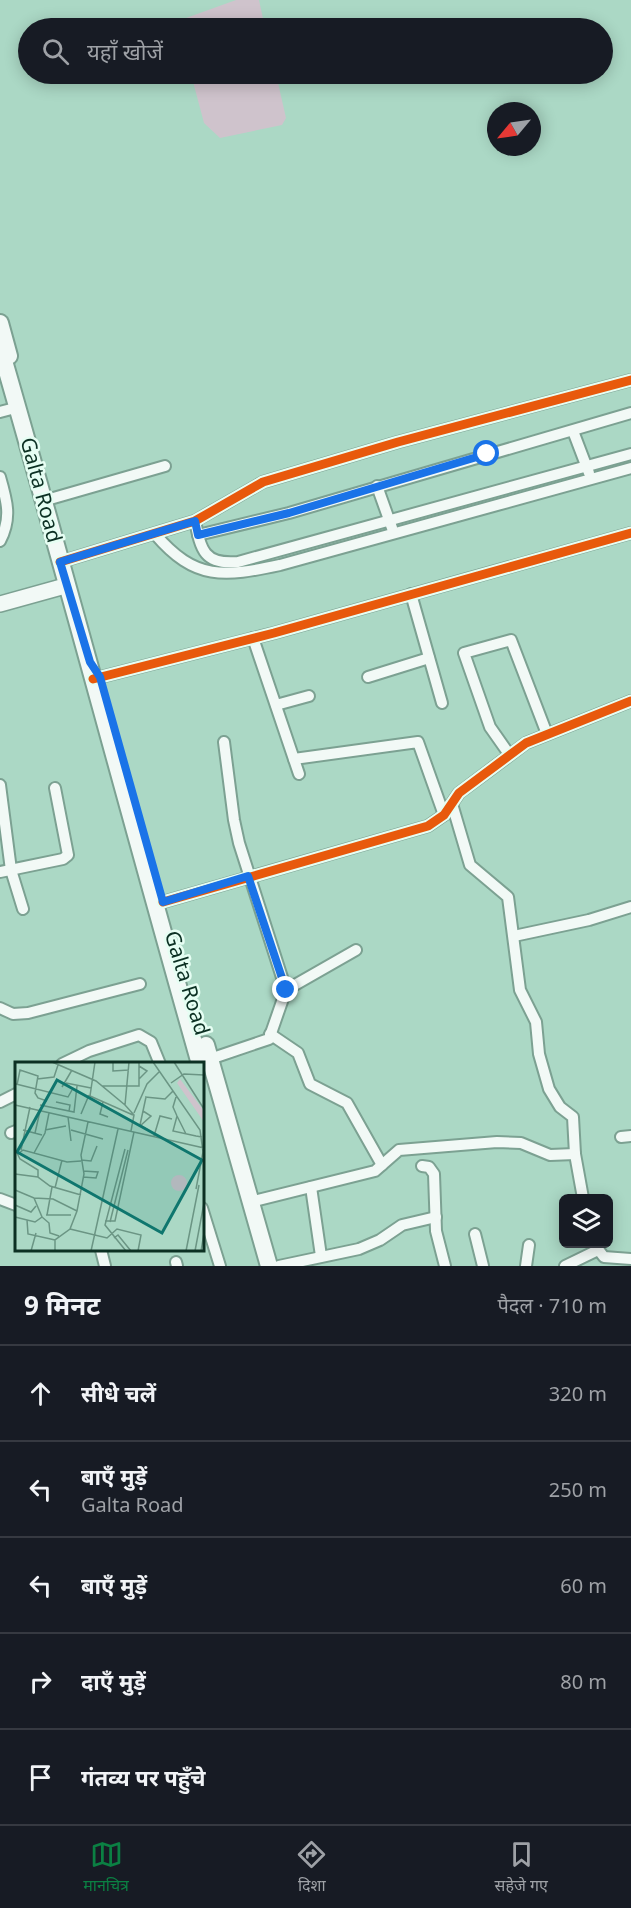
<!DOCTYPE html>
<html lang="hi">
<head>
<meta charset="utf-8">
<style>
  body { margin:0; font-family:"Noto Sans","Noto Sans Devanagari",sans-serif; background:#20242c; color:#f1f3f6 }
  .controls { position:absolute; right:18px; bottom:18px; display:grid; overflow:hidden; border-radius:9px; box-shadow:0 3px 15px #0003 }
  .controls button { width:54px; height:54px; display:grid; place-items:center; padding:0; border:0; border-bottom:2px solid #363941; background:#171b24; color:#f1f3f6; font:30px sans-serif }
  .compass { position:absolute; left:487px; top:102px; width:54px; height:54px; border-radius:50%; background:#171b24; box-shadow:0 3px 15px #0003; rotate:241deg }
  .stop { position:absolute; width:18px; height:18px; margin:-14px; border:4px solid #1a73e8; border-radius:50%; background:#fff }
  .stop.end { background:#1a73e8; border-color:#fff; box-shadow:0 2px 6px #0008 }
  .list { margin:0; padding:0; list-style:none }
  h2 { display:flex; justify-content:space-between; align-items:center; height:78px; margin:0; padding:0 24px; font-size:26px }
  h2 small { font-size:20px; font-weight:400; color:#9ea1a6 }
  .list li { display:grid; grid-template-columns:39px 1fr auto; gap:18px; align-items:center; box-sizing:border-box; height:96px; padding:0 24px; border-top:2px solid #363941 }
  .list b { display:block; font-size:22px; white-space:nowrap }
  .list p { margin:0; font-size:20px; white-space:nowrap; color:#9ea1a6 }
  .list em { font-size:20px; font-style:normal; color:#9ea1a6 }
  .icon { flex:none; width:33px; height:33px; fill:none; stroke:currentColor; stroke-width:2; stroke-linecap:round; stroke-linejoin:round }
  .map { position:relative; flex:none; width:631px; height:1266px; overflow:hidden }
  .search { position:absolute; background:#171b24; box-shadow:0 3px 15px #0003; left:18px; right:18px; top:18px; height:66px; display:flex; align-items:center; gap:15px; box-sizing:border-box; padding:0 21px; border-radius:33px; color:#9ea1a6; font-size:22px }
  .sheet { height:558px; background:#171b24 }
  nav { display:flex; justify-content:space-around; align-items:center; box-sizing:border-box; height:84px; border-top:2px solid #363941; background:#171b24; font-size:16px; color:#9ea1a6 }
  nav a { display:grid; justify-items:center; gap:3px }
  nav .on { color:#0b8043 }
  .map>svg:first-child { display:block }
  .green { fill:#cfc3cc }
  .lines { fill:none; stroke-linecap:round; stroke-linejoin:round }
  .street-casing { stroke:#7ca192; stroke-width:14 }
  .secondary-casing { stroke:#7ca192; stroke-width:18 }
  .primary-casing { stroke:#7ca192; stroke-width:20 }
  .street { stroke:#f2f9f6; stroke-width:10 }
  .secondary { stroke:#f2f9f6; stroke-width:15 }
  .primary { stroke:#f2f9f6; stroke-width:16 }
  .cycleway-casing { stroke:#e6fef3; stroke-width:13 }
  .cycleway { stroke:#e8590c; stroke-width:9 }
  .route { stroke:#1a73e8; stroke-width:8 }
  .labels { text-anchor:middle; stroke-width:5; stroke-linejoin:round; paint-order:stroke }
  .street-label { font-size:21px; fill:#0c3023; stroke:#e6fef3 }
  .inset-road { fill:none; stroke:#6b9584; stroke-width:1.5 }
  .view { fill:#0f766e; fill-opacity:0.15; stroke:#0f766e; stroke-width:3 }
  .inset-edge { fill:none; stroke:#0c3023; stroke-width:3 }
</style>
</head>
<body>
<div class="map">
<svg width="631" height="1266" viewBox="0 0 631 1266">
  <rect width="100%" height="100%" fill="#abd8c5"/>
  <g class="green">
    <path d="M236,0H259L265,28H177L175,22Z"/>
    <path d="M191,74H276L286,118L282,125L220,138L204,123Z"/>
  </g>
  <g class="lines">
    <g class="street-casing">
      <g id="street">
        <path d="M0,412L19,407"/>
        <path d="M573,431L589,473"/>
        <path d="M0,477C7,501 12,518 0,541"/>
        <path d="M377,486L392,528"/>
        <path d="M43,501L165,466"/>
        <path d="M195,521C201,550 204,565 238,562L631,454"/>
        <path d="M155,534C195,581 224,577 280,565L631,468"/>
        <path d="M198,535L289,513L631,413"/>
        <path d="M60,562L195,521L263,482L398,442L631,380"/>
        <path d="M411,594L442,703"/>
        <path d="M253,638L299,774"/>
        <path d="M368,677L429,658"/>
        <path d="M93,679L274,633L631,533"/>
        <path d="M276,705L309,696"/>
        <path d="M224,742L234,820L239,843L286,990"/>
        <path d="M509,754L490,727L464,653L511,640L547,734"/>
        <path d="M294,759L418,742L444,815"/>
        <path d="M0,785L11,870L23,909"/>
        <path d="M452,804L470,865L508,897L520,990L536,1022L539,1054L549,1089L560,1107L573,1117L575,1154L583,1198"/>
        <path d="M0,872L63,859L68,855L55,788"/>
        <path d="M163,902L428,826L444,815L459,793L526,743L631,701"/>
        <path d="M514,936L589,920L631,907"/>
        <path d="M0,1008L13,1014L28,1013L140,984"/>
        <path d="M270,1034L298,1053L310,1084L347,1103L382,1165"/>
        <path d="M210,1059L269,1039L286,990L356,950"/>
        <path d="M62,1064L89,1051L139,1035L151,1042L160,1064"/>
        <path d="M0,1102L16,1094"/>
        <path d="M11,1133L16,1131"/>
        <path d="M621,1137L631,1136"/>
        <path d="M422,1166L429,1167L434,1174L436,1231L445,1266"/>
        <path d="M311,1187L321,1256"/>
        <path d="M0,1199L16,1205"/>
        <path d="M250,1202L375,1171L399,1150L497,1142L521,1143L550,1155L575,1154"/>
        <path d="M202,1208L220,1266"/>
        <path d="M475,1234L483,1266"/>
        <path d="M594,1244L604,1257L631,1259"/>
        <path d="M101,1250L105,1266"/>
        <path d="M176,1262L177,1266"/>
        <path d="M279,1266L359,1249L380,1240L402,1225L436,1217"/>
        <path d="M526,1266L529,1245"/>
        <path d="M565,1266L598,1250"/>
      </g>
    </g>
    <g class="secondary-casing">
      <path id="secondary" d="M0,604L65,586"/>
    </g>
    <g class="primary-casing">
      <g id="primary">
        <path d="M0,323L9,356"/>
        <path d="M0,347C69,585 132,825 200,1064"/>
        <path d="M206,1045L269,1266"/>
      </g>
    </g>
    <use href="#street" class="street"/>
    <use href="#secondary" class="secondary"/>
    <use href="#primary" class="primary"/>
    <g class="cycleway-casing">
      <g id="cycleway">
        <path d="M60,562L195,521L263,482L398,442L631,380"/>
        <path d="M93,679L274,633L631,533"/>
        <path d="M163,902L428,826L444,815L459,793L526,743L631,701"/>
      </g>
    </g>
    <use href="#cycleway" class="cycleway"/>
  </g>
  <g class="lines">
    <path class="route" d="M286,990L248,876L163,902L100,677L90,662L60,562L195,521L198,535L289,513L487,454"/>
  </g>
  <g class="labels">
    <g class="street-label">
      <text transform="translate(41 490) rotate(75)" y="7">Galta Road</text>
      <text transform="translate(187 983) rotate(73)" y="7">Galta Road</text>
    </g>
  </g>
  <g transform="translate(15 1062)">
    <rect width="189" height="189" fill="#abd8c5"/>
    <path d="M165,17L189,49V60L162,21ZM156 121a8 8 0 1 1 16 0a8 8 0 1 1-16 0Z" fill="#cfc3cc"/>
    <path class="inset-road" d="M37,0L81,19L110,43L119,53L116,69M80,0L75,34L118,53M98,0V9L114,8M138,0L185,68L188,90L181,127M159,0L189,47M124,4L132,9L124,17M22,17L39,15L43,3M51,21L76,26M156,21L169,12L189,13M1,22L53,35L57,28M2,23L5,8L23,14L20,31L23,36L32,39M87,24H124V0M47,25L57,8M130,35L150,37L158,29M131,35L125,63L133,68M161,35L158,45L162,54M41,40L55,43L54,49M88,40L85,52L93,55M0,43L189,86M25,43L59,50L62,24M110,43L114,0M119,51L132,22L144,10M66,52L74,33M53,55L56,79M125,64L136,54L128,49M8,68L27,73M30,68L51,64M56,68L88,77M20,71L25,49M171,72L162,54L158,69L181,74L187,75M139,74L145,54L157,57M0,87L5,97L23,108V115L35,124L66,133M110,87L90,163L111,189M6,88L15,45M19,91L30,71L34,51M3,92L8,88L52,100L66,99M66,98L76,99L82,84M0,112L23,115M68,115L81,116L83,110L68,109M40,126L47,98M0,128L19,136L38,137L62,149M0,143L16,150L21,144M31,153H56M32,153L37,125M0,155L20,160L27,155L19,136M27,155L34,161L35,171L44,174M12,158L13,172L40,178M90,159H100L119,70M95,160L113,88M55,167L92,176L102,167L126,173L123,189M99,176L103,173L116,189M16,189L21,171M40,189V178L55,167L62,149L69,112L66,93L73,60M76,189L103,67M171,189L184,123M180,189L189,141M186,189L189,171"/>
    <path class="view" d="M42,18L187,98L147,171L2,90Z"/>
    <rect width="189" height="189" class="inset-edge"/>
  </g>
</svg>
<div class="controls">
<button><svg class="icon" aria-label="layers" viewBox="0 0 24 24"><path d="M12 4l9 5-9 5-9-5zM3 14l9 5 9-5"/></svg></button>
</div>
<svg class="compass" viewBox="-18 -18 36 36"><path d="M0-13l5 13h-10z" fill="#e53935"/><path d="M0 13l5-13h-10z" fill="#9ea1a6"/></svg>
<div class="stop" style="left:487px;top:454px"></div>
<div class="stop end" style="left:286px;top:990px"></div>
<div class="search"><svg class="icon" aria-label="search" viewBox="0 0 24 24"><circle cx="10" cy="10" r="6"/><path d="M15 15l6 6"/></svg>यहाँ खोजें</div>
</div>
<section class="sheet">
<h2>9 मिनट<small>पैदल · 710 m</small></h2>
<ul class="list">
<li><svg class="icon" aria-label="ahead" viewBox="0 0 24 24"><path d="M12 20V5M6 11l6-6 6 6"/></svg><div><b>सीधे चलें</b></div><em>320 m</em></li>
<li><svg class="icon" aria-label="left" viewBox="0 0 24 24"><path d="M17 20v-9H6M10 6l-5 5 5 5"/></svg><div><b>बाएँ मुड़ें</b><p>Galta Road</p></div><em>250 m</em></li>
<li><svg class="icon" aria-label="left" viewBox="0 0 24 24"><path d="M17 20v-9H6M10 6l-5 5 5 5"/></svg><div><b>बाएँ मुड़ें</b></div><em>60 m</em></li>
<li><svg class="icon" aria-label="right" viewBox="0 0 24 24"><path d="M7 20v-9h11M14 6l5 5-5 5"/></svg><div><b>दाएँ मुड़ें</b></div><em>80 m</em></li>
<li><svg class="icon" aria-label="arrive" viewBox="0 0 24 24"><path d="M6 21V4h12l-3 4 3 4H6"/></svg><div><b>गंतव्य पर पहुँचे</b></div></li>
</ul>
</section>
<nav>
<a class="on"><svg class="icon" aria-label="map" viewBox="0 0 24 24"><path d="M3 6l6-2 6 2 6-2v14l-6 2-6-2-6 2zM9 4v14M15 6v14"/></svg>मानचित्र</a>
<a><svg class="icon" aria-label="directions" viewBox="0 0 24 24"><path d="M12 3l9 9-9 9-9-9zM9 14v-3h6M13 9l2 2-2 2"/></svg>दिशा</a>
<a><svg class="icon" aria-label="saved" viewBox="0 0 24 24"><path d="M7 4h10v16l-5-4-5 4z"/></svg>सहेजे गए</a>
</nav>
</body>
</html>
